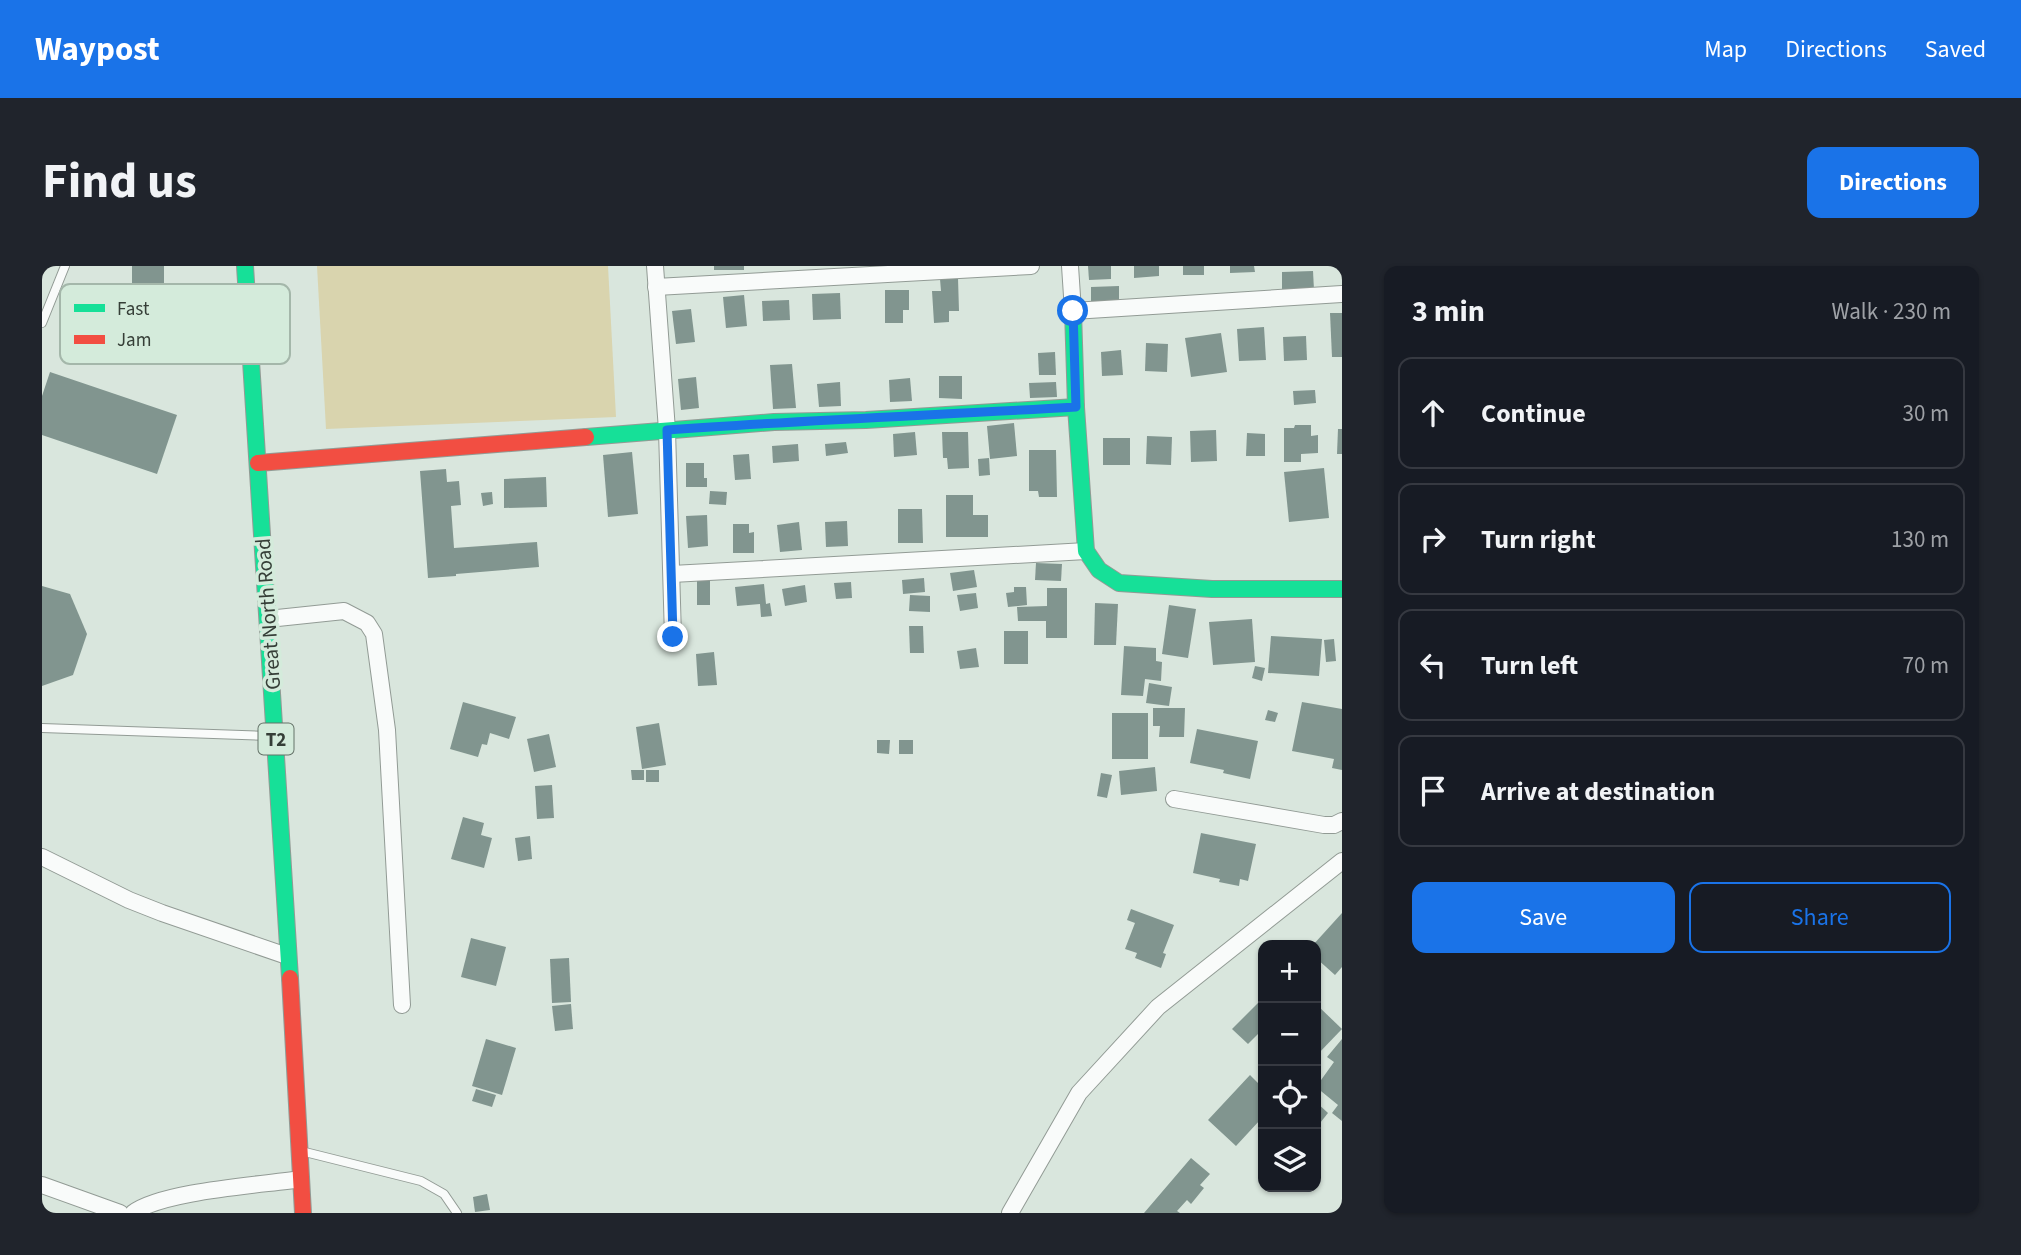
<!DOCTYPE html>
<html lang="en">
<head>
<meta charset="utf-8">
<style>
  body { margin:0; font-family:"Source Sans 3",sans-serif; background:#20242c; color:#f1f3f6 }
  .controls { position:absolute; right:21px; bottom:21px; display:grid; overflow:hidden; border-radius:14px; box-shadow:0 2px 5px #0004 }
  .controls button { width:63px; height:63px; display:grid; place-items:center; padding:0; border:0; border-bottom:2px solid #363941; background:#171b24; color:#f1f3f6; font:35px sans-serif }
  .stop { position:absolute; width:21px; height:21px; margin:-16px; border:5px solid #1a73e8; border-radius:50%; background:#fff }
  .stop.end { background:#1a73e8; border-color:#fff; box-shadow:0 2px 7px #0008 }
  .list { margin:0; padding:0; list-style:none }
  h2 { display:flex; justify-content:space-between; align-items:center; height:91px; margin:0; padding:0 28px; font-size:30px }
  h2 small { font-size:23px; font-weight:400; color:#9ea1a6 }
  .list li { display:grid; grid-template-columns:46px 1fr auto; gap:21px; align-items:center; box-sizing:border-box; height:112px; margin:0 14px 14px; padding:0 14px; border:2px solid #363941; border-radius:14px }
  .list b { display:block; font-size:26px; white-space:nowrap }
  .list em { font-size:23px; font-style:normal; color:#9ea1a6 }
  .actions { display:flex; gap:14px; padding:21px 28px }
  .actions a { flex:1; padding:16px 0; border:2px solid #1a73e8; border-radius:14px; text-align:center; font-size:24px; color:#1a73e8 }
  .actions .main { background:#1a73e8; color:#fff }
  .icon { flex:none; width:38px; height:38px; fill:none; stroke:currentColor; stroke-width:2; stroke-linecap:round; stroke-linejoin:round }
  .map { position:relative; flex:none; width:1300px; height:947px; overflow:hidden; border-radius:14px }
  header { display:flex; align-items:center; gap:42px; box-sizing:border-box; height:98px; padding:0 35px; background:#1a73e8; color:#fff }
  header strong { font-size:33px }
  nav { display:flex; gap:38px; margin-inline-start:auto; font-size:24px }
  .intro { display:flex; align-items:center; justify-content:space-between; box-sizing:border-box; height:168px; padding:0 42px }
  h1 { margin:0; font-size:49px }
  .button { padding:18px 32px; border-radius:14px; background:#1a73e8; color:#fff; font-size:24px; font-weight:700 }
  main { display:flex; gap:42px; padding:0 42px }
  aside { flex:1; background:#171b24; border-radius:14px; box-shadow:0 2px 5px #0004 }
  .map>svg:first-child { display:block }
  .green { fill:#d9d4ae }
  .building { fill:#81958f }
  .lines { fill:none; stroke-linecap:round; stroke-linejoin:round }
  .lane-casing { stroke:#929b95; stroke-width:10 }
  .street-casing { stroke:#929b95; stroke-width:18 }
  .fast-casing { stroke:#929b95; stroke-width:18 }
  .jam-casing { stroke:#929b95; stroke-width:18 }
  .lane { stroke:#f9fbfa; stroke-width:8 }
  .street { stroke:#f9fbfa; stroke-width:16 }
  .fast { stroke:#16e098; stroke-width:16 }
  .jam { stroke:#f24e42; stroke-width:16 }
  .route { stroke:#1a73e8; stroke-width:9 }
  .labels { text-anchor:middle; stroke-width:7; stroke-linejoin:round; paint-order:stroke }
  .shield { fill:#d4ebdb; stroke:#657268; stroke-width:2 }
  .shield-label { font-size:19px; font-weight:bold; fill:#353e37 }
  .street-label { font-size:21px; fill:#353e37; stroke:#d4ebdb }
  .key { fill:#d4ebdb; stroke:#a4b7aa; stroke-width:2 }
  .key-label { font-size:19px; fill:#353e37 }
</style>
</head>
<body>
<header>
<strong>Waypost</strong>
<nav><a>Map</a><a>Directions</a><a>Saved</a></nav>
</header>
<div class="intro"><h1>Find us</h1><a class="button">Directions</a></div>
<main>
<div class="map">
<svg width="1300" height="947" viewBox="0 0 1300 947">
  <rect width="100%" height="100%" fill="#d9e6dd"/>
  <path class="green" d="M275,0H566L574,151L284,163Z"/>
  <g class="building">
    <rect x="90" y="0" width="32" height="24"/>
    <rect x="672" y="0" width="30" height="4"/>
    <path d="M1046,0H1069V13L1047,14Z"/>
    <path d="M1092,0H1117V10L1092,12Z"/>
    <rect x="1141" y="0" width="21" height="9"/>
    <path d="M1188,0H1212L1213,6L1188,7Z"/>
    <path d="M1271,5L1272,24L1240,25V6Z"/>
    <path d="M916,12L917,45H907V56L892,57L890,25H899L898,13Z"/>
    <path d="M1077,20V36L1049,37V21Z"/>
    <path d="M843,24H867V44H861V57H843Z"/>
    <path d="M798,27L799,53L771,54L770,28Z"/>
    <path d="M702,29L705,60L684,62L681,31Z"/>
    <path d="M747,34L748,54L721,55L720,35Z"/>
    <path d="M649,43L653,76L634,78L630,45Z"/>
    <path d="M1288,47H1300V91H1290Z"/>
    <path d="M1222,61L1224,94L1197,95L1195,63Z"/>
    <path d="M1179,67L1185,106L1149,111L1143,72Z"/>
    <path d="M1264,70L1265,94L1242,95L1241,71Z"/>
    <path d="M1104,77L1126,78L1125,106L1103,105Z"/>
    <path d="M1079,84L1081,109L1060,110L1059,86Z"/>
    <path d="M1013,86L1014,109H997L996,87Z"/>
    <path d="M750,98L754,142L731,143L728,99Z"/>
    <path d="M8,106L135,149L115,208L0,169V130Z"/>
    <path d="M897,110H920V133L897,132Z"/>
    <path d="M654,111L657,142L639,144L636,113Z"/>
    <path d="M868,112L870,135L848,136L847,114Z"/>
    <path d="M798,116L799,140L777,141L775,118Z"/>
    <path d="M1014,116L1015,131L988,132L987,117Z"/>
    <path d="M1273,124L1274,137L1252,139L1251,125Z"/>
    <path d="M972,157L975,190L948,193L945,160Z"/>
    <path d="M1253,159H1269V170L1276,169V187L1259,188V196H1242V162H1252Z"/>
    <path d="M1296,163H1300V188H1295Z"/>
    <path d="M1174,164L1175,195L1149,196L1148,165Z"/>
    <path d="M873,166L875,189L852,191L851,168Z"/>
    <path d="M900,166H926L927,202L906,203L905,192H901Z"/>
    <path d="M1205,167L1223,168V190H1204Z"/>
    <path d="M1105,170L1130,171L1129,199L1104,198Z"/>
    <rect x="1061" y="172" width="27" height="27"/>
    <path d="M804,176L806,187L784,190L783,178Z"/>
    <path d="M756,178L757,195L731,197L730,180Z"/>
    <path d="M987,184H1014L1015,231H997L996,225H987Z"/>
    <path d="M590,186L596,248L566,251L561,189Z"/>
    <path d="M707,188L709,213L693,214L691,189Z"/>
    <path d="M947,192L948,209L937,210L936,193Z"/>
    <path d="M644,197H662V212H665V221H644Z"/>
    <path d="M1282,202L1287,252L1247,256L1242,206Z"/>
    <path d="M404,203L405,216L417,215L419,239L409,240L412,282L495,276L497,301L414,308V310L386,312L378,205Z"/>
    <path d="M504,211L505,241L462,242V213Z"/>
    <path d="M668,225L685,226L684,239L667,238Z"/>
    <path d="M450,226L451,238L441,240L439,227Z"/>
    <path d="M904,229H931V249H946V271H904Z"/>
    <path d="M856,243H880L881,277H856Z"/>
    <path d="M665,249L666,280L646,282L644,250Z"/>
    <path d="M805,255L806,280L784,281L783,256Z"/>
    <path d="M757,256L760,284L738,286L735,259Z"/>
    <path d="M691,258H707V267L712,266V287H691Z"/>
    <path d="M994,297L1020,298L1019,315L993,314Z"/>
    <path d="M932,304L935,321L911,325L908,307Z"/>
    <path d="M668,310V339H655V311Z"/>
    <path d="M882,312L883,326L861,328L860,314Z"/>
    <path d="M809,316L810,332L794,333L792,317Z"/>
    <path d="M722,318L724,338L728,337L730,350L719,351L718,338L695,340L693,321Z"/>
    <path d="M763,319L765,336L743,340L740,323Z"/>
    <path d="M0,320L28,328L45,368L31,409L0,420Z"/>
    <path d="M972,321H984L985,339L966,341L964,327L972,326Z"/>
    <path d="M1005,322H1025V372H1004V355H976L975,341L1005,340Z"/>
    <path d="M934,327L936,342L918,345L915,329Z"/>
    <path d="M868,329L888,330V346L867,345Z"/>
    <path d="M1053,337L1076,338L1074,379H1052Z"/>
    <path d="M1127,339L1154,343L1146,392L1120,388Z"/>
    <path d="M1210,353L1213,396L1171,399L1167,356Z"/>
    <path d="M867,360H881L882,387H868Z"/>
    <rect x="962" y="365" width="24" height="33"/>
    <path d="M1229,370L1280,373L1277,410L1226,407Z"/>
    <path d="M1292,373L1294,395L1284,396L1282,374Z"/>
    <path d="M1082,380L1114,382V395L1120,396L1119,415L1103,413L1101,430L1079,429Z"/>
    <path d="M934,382L937,401L918,403L915,385Z"/>
    <path d="M672,386L675,419L656,420L654,388Z"/>
    <path d="M1213,400L1223,402L1220,415L1210,412Z"/>
    <path d="M1107,417L1130,421L1127,440L1104,437Z"/>
    <path d="M421,436L474,451L467,473L448,467L445,479L440,478L436,491L408,483Z"/>
    <path d="M1260,436L1300,443V504L1290,502L1292,493L1250,485Z"/>
    <path d="M1111,442H1143L1142,471H1117L1118,460H1111Z"/>
    <path d="M1226,444L1236,447L1233,456L1223,454Z"/>
    <rect x="1070" y="447" width="36" height="46"/>
    <path d="M617,457L624,499L600,503L594,461Z"/>
    <path d="M1155,463L1216,475L1208,513L1181,507L1182,504L1148,497Z"/>
    <path d="M507,468L514,501L492,506L485,473Z"/>
    <path d="M835,474H848L847,488L835,487Z"/>
    <rect x="857" y="474" width="14" height="14"/>
    <path d="M1113,501L1115,525L1079,529L1077,505Z"/>
    <path d="M589,504H602V514H590Z"/>
    <rect x="604" y="504" width="13" height="12"/>
    <path d="M1059,507L1070,509L1065,532L1055,530Z"/>
    <path d="M510,519L512,552L495,553L493,520Z"/>
    <path d="M421,551L442,557L439,569L450,572L442,602L409,593Z"/>
    <path d="M1159,567L1214,578L1206,615L1198,613L1197,620L1177,616L1178,613L1151,607Z"/>
    <path d="M488,570L490,593L476,595L473,572Z"/>
    <path d="M1089,643L1132,659L1121,687L1124,688L1119,702L1093,692L1095,687L1083,683L1093,657L1085,654Z"/>
    <path d="M1300,647V701L1293,709L1274,692V679H1271Z"/>
    <path d="M429,672L464,681L454,720L419,711Z"/>
    <path d="M527,692L529,736L510,737L508,693Z"/>
    <path d="M1221,732V763L1206,778L1190,763Z"/>
    <path d="M529,738L531,763L513,765L510,740Z"/>
    <path d="M1275,739L1300,763L1274,790V740Z"/>
    <path d="M444,773L474,782L460,829L430,820Z"/>
    <path d="M1300,773V855L1290,847L1296,839L1274,821L1292,796L1285,791Z"/>
    <path d="M1208,809L1221,822V857L1218,854L1194,880L1166,854Z"/>
    <path d="M434,823L454,829L450,841L430,835Z"/>
    <path d="M1274,836L1286,847L1274,862Z"/>
    <path d="M1149,892L1168,908L1158,919L1162,922L1149,938L1145,934L1135,945L1138,947H1102Z"/>
    <path d="M445,928L448,944L433,946L431,931Z"/>
  </g>
  <g class="lines">
    <g class="lane-casing">
      <g id="lane">
        <path d="M0,57L23,0"/>
        <path d="M0,462L227,470"/>
        <path d="M263,886L379,915L402,928L415,947"/>
      </g>
    </g>
    <g class="street-casing">
      <g id="street">
        <path d="M613,0L625,164L631,371"/>
        <path d="M1028,0L1031,45L1300,28"/>
        <path d="M614,21L989,0"/>
        <path d="M630,308L1044,285"/>
        <path d="M226,353L302,345L325,357L332,368L345,464L360,739"/>
        <path d="M1132,533L1282,559H1292L1300,555"/>
        <path d="M0,591L87,634L120,647L245,690"/>
        <path d="M0,919L78,947"/>
        <path d="M91,947C120,925 219,919 259,913"/>
        <path d="M968,947L1037,827L1116,741L1300,595"/>
      </g>
    </g>
    <g class="fast-casing">
      <g id="fast">
        <path d="M203,0L248,712"/>
        <path d="M1031,45L1034,141L1044,285L1057,304L1077,317L1170,323H1300"/>
        <path d="M544,171L732,156L824,154L1034,141"/>
      </g>
    </g>
    <g class="jam-casing">
      <g id="jam">
        <path d="M216,197L544,171"/>
        <path d="M248,712L261,947"/>
      </g>
    </g>
    <use href="#lane" class="lane"/>
    <use href="#street" class="street"/>
    <use href="#fast" class="fast"/>
    <use href="#jam" class="jam"/>
  </g>
  <g class="lines">
    <path class="route" d="M631,371L625,164C761,154 898,149 1034,141L1031,45"/>
  </g>
  <g class="labels">
    <rect class="shield" x="216.5" y="457.5" width="35" height="31" rx="5"/>
    <g class="shield-label">
      <text x="234" y="480">T2</text>
    </g>
    <g class="street-label">
      <text transform="translate(226 348) rotate(-94)" y="7">Great North Road</text>
    </g>
  </g>
  <rect x="18" y="18" width="230" height="80" rx="10" class="key"/>
  <rect x="32" y="38" width="31" height="8" fill="#16e098"/>
  <rect x="32" y="69" width="31" height="9" fill="#f24e42"/>
  <g class="key-label">
    <text x="75" y="49">Fast</text>
    <text x="75" y="80">Jam</text>
  </g>
</svg>
<div class="controls">
<button>+</button>
<button>−</button>
<button><svg class="icon" aria-label="locate" viewBox="0 0 24 24"><circle cx="12" cy="12" r="6"/><path d="M12 2v4M12 18v4M2 12h4M18 12h4"/></svg></button>
<button><svg class="icon" aria-label="layers" viewBox="0 0 24 24"><path d="M12 4l9 5-9 5-9-5zM3 14l9 5 9-5"/></svg></button>
</div>
<div class="stop" style="left:1031px;top:45px"></div>
<div class="stop end" style="left:631px;top:371px"></div>
</div>
<aside>
<h2>3 min<small>Walk · 230 m</small></h2>
<ul class="list">
<li><svg class="icon" aria-label="ahead" viewBox="0 0 24 24"><path d="M12 20V5M6 11l6-6 6 6"/></svg><div><b>Continue</b></div><em>30 m</em></li>
<li><svg class="icon" aria-label="right" viewBox="0 0 24 24"><path d="M7 20v-9h11M14 6l5 5-5 5"/></svg><div><b>Turn right</b></div><em>130 m</em></li>
<li><svg class="icon" aria-label="left" viewBox="0 0 24 24"><path d="M17 20v-9H6M10 6l-5 5 5 5"/></svg><div><b>Turn left</b></div><em>70 m</em></li>
<li><svg class="icon" aria-label="arrive" viewBox="0 0 24 24"><path d="M6 21V4h12l-3 4 3 4H6"/></svg><div><b>Arrive at destination</b></div></li>
</ul>
<div class="actions"><a class="main">Save</a><a>Share</a></div>
</aside>
</main>
</body>
</html>
